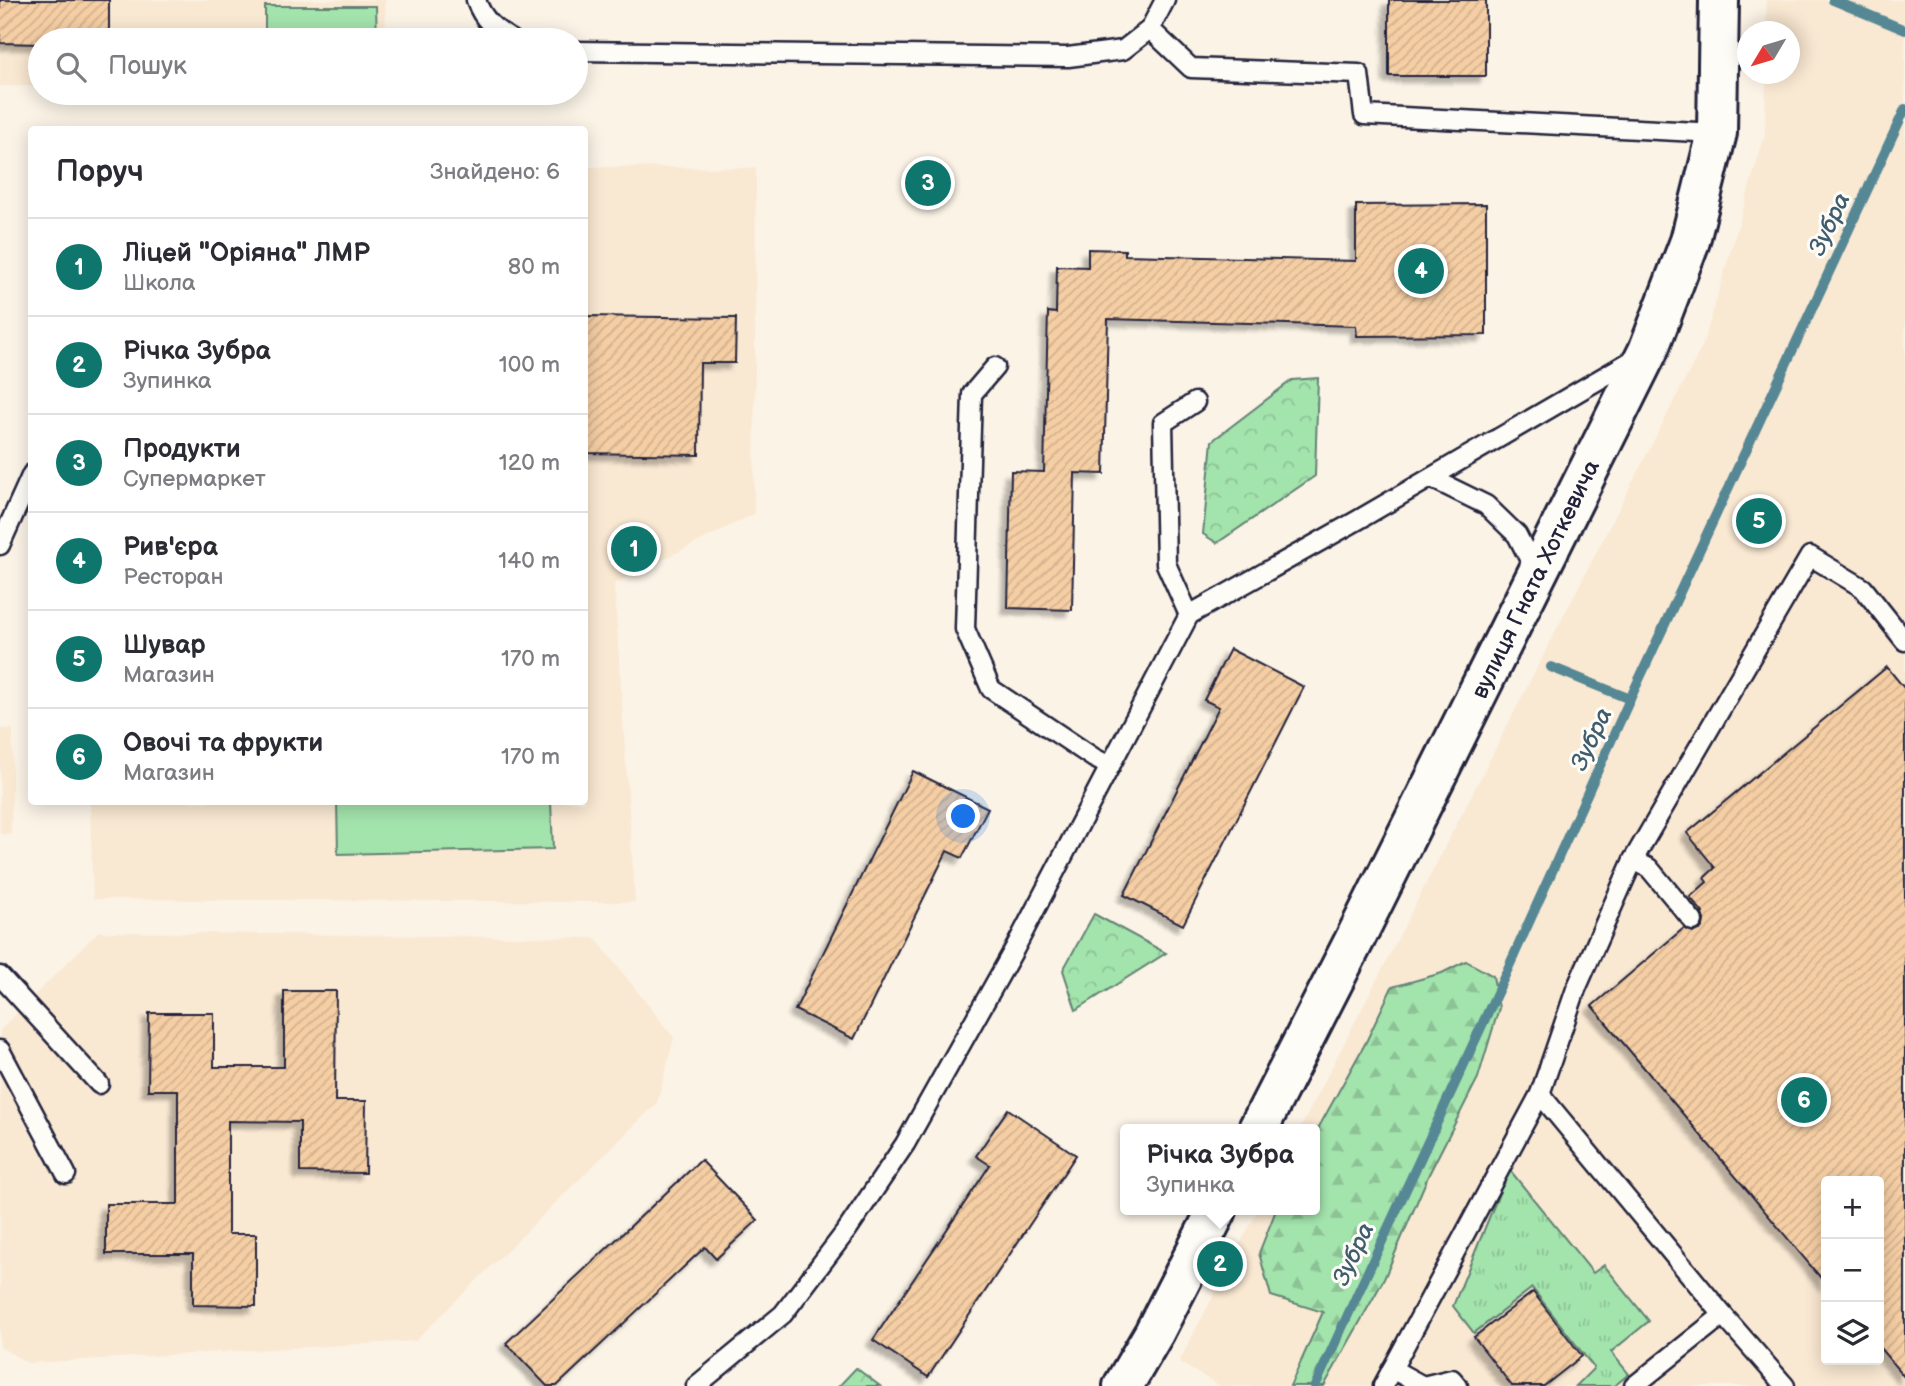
<!DOCTYPE html>
<html lang="uk">
<head>
<meta charset="utf-8">
<style>
  body { margin:0; font-family:"Balsamiq Sans",sans-serif; background:#f2f2f3; color:#2b2b33 }
  .controls { position:absolute; right:21px; bottom:21px; display:grid; overflow:hidden; border-radius:7px; box-shadow:0 4px 18px #0003 }
  .controls button { width:63px; height:63px; display:grid; place-items:center; padding:0; border:0; border-bottom:2px solid #e1e1e2; background:#fff; color:#2b2b33; font:35px sans-serif }
  .compass { position:absolute; left:1737px; top:21px; width:63px; height:63px; border-radius:50%; background:#fff; box-shadow:0 4px 18px #0003; rotate:232deg }
  .you { position:absolute; left:964px; top:817px; width:24px; height:24px; margin:-18px; border:5px solid #fff; border-radius:50%; background:#1a73e8; box-shadow:0 0 0 10px #1a73e833 }
  .badge { display:grid; place-items:center; width:46px; height:46px; border-radius:50%; background:#0f766e; color:#fff; font-size:23px; font-weight:700 }
  .pin { position:absolute; translate:-50% -50%; border:4px solid #fff; box-shadow:0 2px 7px #0006 }
  .popup { position:absolute; left:1120px; top:1124px; width:200px; height:91px; box-sizing:border-box; display:grid; place-content:center; border-radius:7px; background:#fff; filter:drop-shadow(0 2px 5px #0005); font-size:23px; white-space:nowrap; color:#7c7c81 }
  .popup b { font-size:26px; color:#2b2b33 }
  .popup::after { content:''; position:absolute; left:50%; top:100%; margin-left:-14px; border:14px solid transparent; border-top-color:#fff }
  .list { margin:0; padding:0; list-style:none }
  h2 { display:flex; justify-content:space-between; align-items:center; height:91px; margin:0; padding:0 28px; font-size:30px }
  h2 small { font-size:23px; font-weight:400; color:#7c7c81 }
  .list li { display:grid; grid-template-columns:46px 1fr auto; gap:21px; align-items:center; box-sizing:border-box; height:98px; padding:0 28px; border-top:2px solid #e1e1e2 }
  .list b { display:block; font-size:26px; white-space:nowrap }
  .list p { margin:0; font-size:23px; white-space:nowrap; color:#7c7c81 }
  .list em { font-size:23px; font-style:normal; color:#7c7c81 }
  .icon { flex:none; width:38px; height:38px; fill:none; stroke:currentColor; stroke-width:2; stroke-linecap:round; stroke-linejoin:round }
  .map { position:relative; flex:none; width:1905px; height:1386px; overflow:hidden }
  .search { position:absolute; background:#fff; box-shadow:0 4px 18px #0003; left:28px; top:28px; width:560px; height:77px; display:flex; align-items:center; gap:18px; box-sizing:border-box; padding:0 24px; border-radius:38px; color:#7c7c81; font-size:26px }
  .panel { position:absolute; background:#fff; box-shadow:0 4px 18px #0003; left:28px; top:126px; width:560px; height:679px; border-radius:7px }
  .map>svg:first-child { display:block }
  .built { fill:#f9e8d2; fill-rule:evenodd }
  .grass { fill:url(#grass-tufts); stroke:#628274; stroke-width:2 }
  .forest { fill:url(#forest-firs); stroke:#628274; stroke-width:2 }
  .park { fill:url(#park-crowns); stroke:#628274; stroke-width:2 }
  .pitch { fill:#a3e3ac; stroke:#628274; stroke-width:2 }
  .lines { fill:none; stroke-linecap:round; stroke-linejoin:round }
  .stream { stroke:#568794; stroke-width:10 }
  .building { fill:url(#building-hatch); stroke:#22223b; stroke-width:2; filter:url(#shadow) }
  .service-casing { stroke:#22223b; stroke-width:23 }
  .tertiary-casing { stroke:#22223b; stroke-width:44 }
  .service { stroke:#fdfcf7; stroke-width:18 }
  .tertiary { stroke:#fdfcf7; stroke-width:38 }
  .labels { text-anchor:middle; stroke-width:6; stroke-linejoin:round; paint-order:stroke }
  .street-label { font-size:23px; fill:#22223b; stroke:#fdfcf7 }
  .water-label { font-size:24px; font-style:italic; fill:#405d6f; stroke:#fdfcf7 }
</style>
</head>
<body>
<div class="map">
<svg width="1905" height="1386" viewBox="0 0 1905 1386">
  <defs>
    <pattern id="grass-tufts" width="24" height="20" patternUnits="userSpaceOnUse" patternTransform="scale(1.75)"><rect width="24" height="20" fill="#a3e3ac"/><path d="M3 7l-1-3M5 7V3M7 7l1-3M15 17l-1-3M17 17v-4M19 17l1-3" fill="none" stroke="#8cc295"/></pattern>
    <pattern id="forest-firs" width="22" height="20" patternUnits="userSpaceOnUse" patternTransform="scale(1.75)"><rect width="22" height="20" fill="#a3e3ac"/><path d="M5 1l3.5 6h-7zM16 11l3.5 6h-7z" fill="#8cc295"/></pattern>
    <pattern id="park-crowns" width="20" height="18" patternUnits="userSpaceOnUse" patternTransform="scale(1.75)"><rect width="20" height="18" fill="#a3e3ac"/><path d="M2 6a3 3 0 1 1 6 0M12 15a3 3 0 1 1 6 0" fill="none" stroke="#8cc295"/></pattern>
    <pattern id="building-hatch" width="6" height="6" patternUnits="userSpaceOnUse" patternTransform="scale(1.75)"><rect width="6" height="6" fill="#f5cea4"/><path d="M-1 1l2-2M0 6l6-6M5 7l2-2" fill="none" stroke="#d2b18e"/></pattern>
    <filter id="shadow"><feDropShadow dx="-6" dy="6" stdDeviation="2" flood-color="#0004"/></filter>
  </defs>
  <rect width="100%" height="100%" fill="#fbf3e6"/>
  <filter id="ink" filterUnits="userSpaceOnUse"><feTurbulence type="fractalNoise" baseFrequency=".0143" numOctaves="2"/><feDisplacementMap in="SourceGraphic" scale="14" xChannelSelector="R" yChannelSelector="G"/><feConvolveMatrix kernelMatrix="1 2 1 2 8 2 1 2 1" color-interpolation-filters="sRGB"/></filter>
  <g filter="url(#ink)">
    <g class="built">
      <path d="M0,0H385L386,40H40V86H0Z"/>
      <path d="M1767,0H1905V1386H1220L1179,1362L1258,1210H1314V1129H1300L1703,345L1765,135L1766,74H1790V32L1766,31ZM1826,1181H1879V1360H1826Z"/>
      <path d="M585,167L756,168L754,514L614,584L635,902L93,899L90,802H584Z"/>
      <path d="M0,729H13L11,834H0Z"/>
      <path d="M98,932L595,938L674,1038L657,1103L415,1341L28,1363L0,1347V1030Z"/>
    </g>
    <path class="grass" d="M1509,1169L1593,1273L1604,1265L1649,1321L1611,1352L1629,1374L1614,1386H1576L1594,1368L1532,1288L1474,1333L1453,1306Z"/>
    <path class="forest" d="M1466,961L1493,976L1499,1008L1478,1078L1429,1174L1384,1279L1324,1386H1290L1323,1312L1271,1296L1259,1253L1276,1210H1314L1315,1134L1366,1042L1392,987L1442,973Z"/>
    <g class="park">
      <path d="M1318,378L1315,476L1217,543L1203,534L1212,441L1292,380Z"/>
      <path d="M1094,914L1166,953L1076,1010L1063,970Z"/>
      <path d="M856,1368L880,1386H839Z"/>
    </g>
    <g class="pitch">
      <path d="M265,6H376L377,40H265Z"/>
      <path d="M337,802H551L553,849L338,854Z"/>
    </g>
    <g class="lines">
      <g class="stream">
        <path d="M1833,0L1905,30"/>
        <path d="M1551,667L1630,699"/>
        <path d="M1315,1386L1501,984L1630,699L1905,109"/>
      </g>
    </g>
    <g class="building">
      <path d="M0,0H109V40H40V44L0,43Z"/>
      <rect x="1389" y="0" width="97" height="76"/>
      <path d="M1486,204V335L1357,336L1356,326L1108,319L1104,474L1075,473L1072,610L1008,608L1011,471L1044,472L1048,312L1056,313L1057,266L1088,267V249L1125,250V255L1356,261V205Z"/>
      <path d="M584,316L736,318L735,363H700L699,455L584,453Z"/>
      <path d="M1230,649L1304,687L1183,925L1124,895L1219,707L1204,700Z"/>
      <path d="M1887,667L1905,689V1378L1879,1347V1181H1826V1284L1592,1006L1684,928L1694,932L1700,930L1703,926L1704,920L1702,914L1703,913L1690,897L1707,882L1704,878L1715,868L1687,833Z"/>
      <path d="M913,771L988,808L962,858L947,851L854,1039L795,1010Z"/>
      <path d="M284,991H336L335,1101H366L365,1173L300,1172V1122L228,1121V1234H256V1306L193,1305V1254H106V1204H178V1090H148L149,1013H214V1067H284Z"/>
      <path d="M1008,1109L1076,1155L928,1377L873,1340L990,1165L976,1156Z"/>
      <path d="M701,1160L758,1220L716,1259L705,1247L557,1386H547L506,1343Z"/>
      <path d="M1533,1292L1582,1356L1544,1386H1512L1474,1337Z"/>
    </g>
    <g class="lines">
      <g class="service-casing">
        <g id="service">
          <path d="M476,0C483,21 495,29 512,40"/>
          <path d="M1150,29L1191,68L1359,74L1364,115L1717,133"/>
          <path d="M576,51L1068,57L1123,50L1150,29L1165,0"/>
          <path d="M995,367L972,394L965,629L991,689L1094,758L1110,766"/>
          <path d="M1431,478L1486,505L1517,535L1537,574"/>
          <path d="M0,545L32,474"/>
          <path d="M1189,615L1166,564L1163,423L1195,402"/>
          <path d="M1633,860L1649,868L1693,921"/>
          <path d="M0,976L99,1084"/>
          <path d="M0,1050L66,1174"/>
          <path d="M1540,1094L1723,1315L1785,1386"/>
          <path d="M1392,1369L1423,1386L1452,1379L1458,1386"/>
          <path d="M696,1386L783,1314L847,1230L905,1144L1015,948L1189,615L1358,520L1636,358"/>
          <path d="M1383,1386L1540,1094L1576,989L1633,860L1810,556L1863,588L1905,641"/>
          <path d="M1634,1386L1723,1315"/>
        </g>
      </g>
      <g class="tertiary-casing">
        <g id="tertiary">
          <path d="M1258,1129L1355,939L1648,351L1690,241L1717,133L1719,0"/>
          <path d="M1123,1386L1154,1333L1217,1210"/>
        </g>
      </g>
      <use href="#service" class="service"/>
      <use href="#tertiary" class="tertiary"/>
    </g>
  </g>
  <g class="labels">
    <g class="street-label">
      <text transform="translate(1535 579) rotate(-64)" y="8">вулиця Гната Хоткевича</text>
    </g>
    <g class="water-label">
      <text transform="translate(1829 224) rotate(-65)" y="8">Зубра</text>
      <text transform="translate(1591 739) rotate(-65)" y="8">Зубра</text>
      <text transform="translate(1353 1254) rotate(-65)" y="8">Зубра</text>
    </g>
  </g>
</svg>
<div class="controls">
<button>+</button>
<button>−</button>
<button><svg class="icon" aria-label="layers" viewBox="0 0 24 24"><path d="M12 4l9 5-9 5-9-5zM3 14l9 5 9-5"/></svg></button>
</div>
<svg class="compass" viewBox="-18 -18 36 36"><path d="M0-13l5 13h-10z" fill="#e53935"/><path d="M0 13l5-13h-10z" fill="#7c7c81"/></svg>
<div class="you"></div>
<div class="pin badge" style="left:634px;top:549px">1</div>
<div class="pin badge" style="left:1220px;top:1264px">2</div>
<div class="popup"><b>Річка Зубра</b>Зупинка</div>
<div class="pin badge" style="left:928px;top:183px">3</div>
<div class="pin badge" style="left:1421px;top:271px">4</div>
<div class="pin badge" style="left:1759px;top:521px">5</div>
<div class="pin badge" style="left:1804px;top:1100px">6</div>
<div class="search"><svg class="icon" aria-label="search" viewBox="0 0 24 24"><circle cx="10" cy="10" r="6"/><path d="M15 15l6 6"/></svg>Пошук</div>
<section class="panel">
<h2>Поруч<small>Знайдено: 6</small></h2>
<ul class="list">
<li><span class="badge">1</span><div><b>Ліцей &quot;Оріяна&quot; ЛМР</b><p>Школа</p></div><em>80 m</em></li>
<li><span class="badge">2</span><div><b>Річка Зубра</b><p>Зупинка</p></div><em>100 m</em></li>
<li><span class="badge">3</span><div><b>Продукти</b><p>Супермаркет</p></div><em>120 m</em></li>
<li><span class="badge">4</span><div><b>Рив'єра</b><p>Ресторан</p></div><em>140 m</em></li>
<li><span class="badge">5</span><div><b>Шувар</b><p>Магазин</p></div><em>170 m</em></li>
<li><span class="badge">6</span><div><b>Овочі та фрукти</b><p>Магазин</p></div><em>170 m</em></li>
</ul>
</section>
</div>
</body>
</html>
